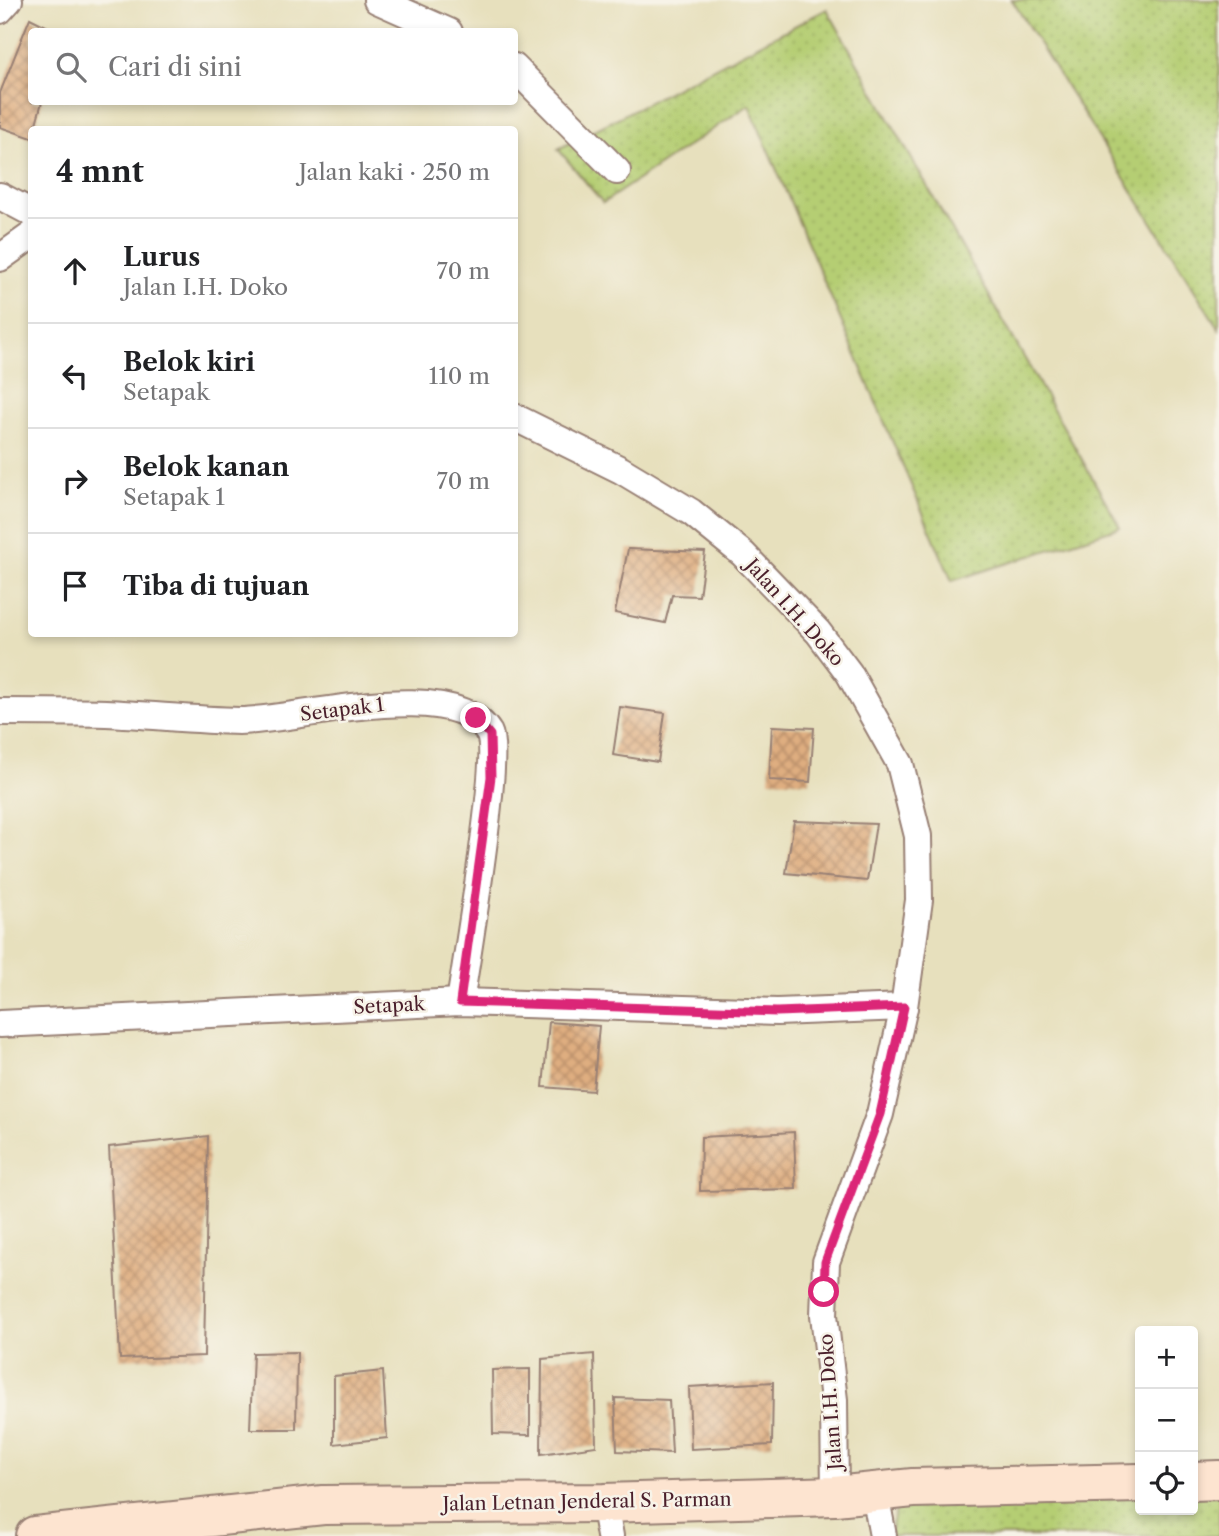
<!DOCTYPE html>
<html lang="id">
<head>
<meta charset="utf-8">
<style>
  body { margin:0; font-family:"Libre Caslon Text",serif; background:#f6f6f6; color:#202124 }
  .controls { position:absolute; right:21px; bottom:21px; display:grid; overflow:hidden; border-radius:7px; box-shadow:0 4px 10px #0003 }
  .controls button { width:63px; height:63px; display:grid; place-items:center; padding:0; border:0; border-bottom:2px solid #e0e0e0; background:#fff; color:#202124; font:35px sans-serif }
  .stop { position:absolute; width:21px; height:21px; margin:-16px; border:5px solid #db2777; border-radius:50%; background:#fff }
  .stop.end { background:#db2777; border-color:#fff; box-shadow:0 2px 7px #0008 }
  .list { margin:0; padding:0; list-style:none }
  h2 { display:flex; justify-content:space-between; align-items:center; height:91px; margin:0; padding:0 28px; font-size:30px }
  h2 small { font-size:23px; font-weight:400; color:#757577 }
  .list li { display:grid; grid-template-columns:46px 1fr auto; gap:21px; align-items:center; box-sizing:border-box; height:105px; padding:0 28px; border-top:2px solid #e0e0e0 }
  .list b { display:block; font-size:26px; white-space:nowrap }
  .list p { margin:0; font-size:23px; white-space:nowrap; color:#757577 }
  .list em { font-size:23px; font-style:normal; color:#757577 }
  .icon { flex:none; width:38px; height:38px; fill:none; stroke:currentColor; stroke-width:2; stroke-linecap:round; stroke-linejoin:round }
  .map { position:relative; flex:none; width:1219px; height:1536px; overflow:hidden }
  .search { position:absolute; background:#fff; box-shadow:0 4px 10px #0003; left:28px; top:28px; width:490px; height:77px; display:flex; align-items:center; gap:18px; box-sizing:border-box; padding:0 24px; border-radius:7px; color:#757577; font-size:26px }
  .panel { position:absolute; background:#fff; box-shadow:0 4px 10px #0003; left:28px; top:126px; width:490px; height:511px; border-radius:7px }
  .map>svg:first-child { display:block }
  .grass { fill:url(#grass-dots); stroke:#80764f; stroke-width:2 }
  .building { fill:url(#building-cross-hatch) }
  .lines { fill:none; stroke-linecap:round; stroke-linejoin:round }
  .street-casing { stroke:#988074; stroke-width:30 }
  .secondary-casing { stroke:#988074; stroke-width:42 }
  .street { stroke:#fff; stroke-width:26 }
  .secondary { stroke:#fde4d0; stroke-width:38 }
  .route { stroke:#db2777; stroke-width:9 }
  .labels { text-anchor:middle; stroke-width:5; stroke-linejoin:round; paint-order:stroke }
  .street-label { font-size:19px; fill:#4a1f2b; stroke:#f7f3e8 }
</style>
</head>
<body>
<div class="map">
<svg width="1219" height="1536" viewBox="0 0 1219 1536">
  <defs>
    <pattern id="grass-dots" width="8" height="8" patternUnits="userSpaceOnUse" patternTransform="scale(1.75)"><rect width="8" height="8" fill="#b5ce73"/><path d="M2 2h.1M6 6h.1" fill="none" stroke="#9db064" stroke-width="1.8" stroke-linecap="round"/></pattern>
    <pattern id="building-cross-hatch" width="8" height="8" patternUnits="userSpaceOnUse" patternTransform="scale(1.75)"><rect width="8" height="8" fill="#dfae80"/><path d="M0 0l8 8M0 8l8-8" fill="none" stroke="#b78d69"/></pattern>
  </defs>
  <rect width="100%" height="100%" fill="#f7f3e8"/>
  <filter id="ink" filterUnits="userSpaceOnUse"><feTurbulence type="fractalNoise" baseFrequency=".0143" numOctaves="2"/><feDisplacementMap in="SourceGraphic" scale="14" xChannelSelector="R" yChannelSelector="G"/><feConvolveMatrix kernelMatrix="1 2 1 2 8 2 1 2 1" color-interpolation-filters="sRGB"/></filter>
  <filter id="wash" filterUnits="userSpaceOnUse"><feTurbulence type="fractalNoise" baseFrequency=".00686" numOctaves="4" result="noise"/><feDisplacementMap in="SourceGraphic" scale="28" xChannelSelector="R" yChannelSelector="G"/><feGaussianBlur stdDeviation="1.57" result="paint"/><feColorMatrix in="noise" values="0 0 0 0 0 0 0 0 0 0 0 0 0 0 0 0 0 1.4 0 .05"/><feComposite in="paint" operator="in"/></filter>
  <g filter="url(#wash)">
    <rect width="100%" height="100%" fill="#e7e0bd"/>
    <g class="grass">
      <path d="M1012,0H1219V329Z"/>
      <path d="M827,9L1120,527L952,581L749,105L603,203L558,149Z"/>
      <path d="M1219,1464V1536H889L903,1483L1140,1469V1510H1193V1465Z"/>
    </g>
    <g id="blocks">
      <g class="building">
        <path d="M30,18L58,32H32V102H42L32,138L0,127V93Z"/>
        <path d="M628,549L705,552L699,596L672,595L665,623L615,613Z"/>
        <path d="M620,707L665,713L658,762L613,755Z"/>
        <path d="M772,726L814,728L810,782L769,780Z"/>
        <path d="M794,821L876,824L867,881L786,873Z"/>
        <path d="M549,1022L599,1026L593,1091L543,1087Z"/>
        <path d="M794,1132L796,1189L700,1191L701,1137Z"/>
        <path d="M208,1136L204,1356L120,1359L109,1147Z"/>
        <path d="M297,1352L296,1429H250L253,1353Z"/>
        <path d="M594,1354L596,1446L541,1454L542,1359Z"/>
        <path d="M530,1369V1435L493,1434L492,1370Z"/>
        <path d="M383,1371L387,1438L334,1444V1376Z"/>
        <path d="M773,1382L772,1445L691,1449L689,1387Z"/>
        <path d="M615,1398L669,1400L672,1453L617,1451Z"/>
      </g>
    </g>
  </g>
  <g filter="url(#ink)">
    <use href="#blocks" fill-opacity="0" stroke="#988074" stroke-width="2"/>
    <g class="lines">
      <g class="street-casing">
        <g id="street">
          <path d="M377,0L449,32"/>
          <path d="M0,10L9,0"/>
          <path d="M514,67L617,171"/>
          <path d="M0,196L32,213"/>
          <path d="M0,258L32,235"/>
          <path d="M514,417L621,470L691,512L743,554L818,632L849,673L900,764L918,836L919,900L904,1007L880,1114L826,1262L824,1315L834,1400L835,1496"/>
          <path d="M0,712C35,712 71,712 106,713C151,715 195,720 239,721C296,721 454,674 489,733C501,755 466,963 460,1002"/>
          <path d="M0,1024L460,1002L777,1012L904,1007"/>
          <path d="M875,1494L883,1536"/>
          <path d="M604,1503L610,1536"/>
        </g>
      </g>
      <g class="secondary-casing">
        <g id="secondary">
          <path d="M1193,1481L1219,1480"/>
          <path d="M35,1536L323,1505L604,1503L835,1496L913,1488L1140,1483"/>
        </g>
      </g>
      <use href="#street" class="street"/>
      <use href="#secondary" class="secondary"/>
    </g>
  </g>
  <g class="lines" filter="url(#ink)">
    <path class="route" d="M476,718L490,735L491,777L460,1002L777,1012L904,1007L880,1114L825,1262L824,1292"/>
  </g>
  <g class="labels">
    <g class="street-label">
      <text transform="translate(795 612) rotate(48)" y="7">Jalan I.H. Doko</text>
      <text transform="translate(342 709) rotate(-7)" y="7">Setapak 1</text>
      <text transform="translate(389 1005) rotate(-3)" y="7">Setapak</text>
      <text transform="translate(830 1402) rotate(-94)" y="7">Jalan I.H. Doko</text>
      <text transform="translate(587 1501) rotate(-1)" y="7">Jalan Letnan Jenderal S. Parman</text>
    </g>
  </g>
</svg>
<div class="controls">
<button>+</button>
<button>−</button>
<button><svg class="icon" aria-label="locate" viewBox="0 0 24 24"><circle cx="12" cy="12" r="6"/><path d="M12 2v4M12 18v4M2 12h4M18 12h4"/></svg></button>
</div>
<div class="stop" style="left:824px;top:1292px"></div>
<div class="stop end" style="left:476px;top:718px"></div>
<div class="search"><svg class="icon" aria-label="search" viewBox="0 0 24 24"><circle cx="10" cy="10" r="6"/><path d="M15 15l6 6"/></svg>Cari di sini</div>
<section class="panel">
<h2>4 mnt<small>Jalan kaki · 250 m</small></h2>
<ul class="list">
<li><svg class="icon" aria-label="ahead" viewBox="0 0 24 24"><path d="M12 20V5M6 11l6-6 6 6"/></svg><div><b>Lurus</b><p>Jalan I.H. Doko</p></div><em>70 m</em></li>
<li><svg class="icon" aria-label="left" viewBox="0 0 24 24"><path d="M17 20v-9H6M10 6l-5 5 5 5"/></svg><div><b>Belok kiri</b><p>Setapak</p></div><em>110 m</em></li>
<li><svg class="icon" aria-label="right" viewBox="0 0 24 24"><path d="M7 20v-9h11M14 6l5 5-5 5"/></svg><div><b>Belok kanan</b><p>Setapak 1</p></div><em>70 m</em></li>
<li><svg class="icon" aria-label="arrive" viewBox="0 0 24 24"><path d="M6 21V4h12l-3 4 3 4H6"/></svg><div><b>Tiba di tujuan</b></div></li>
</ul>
</section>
</div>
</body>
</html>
